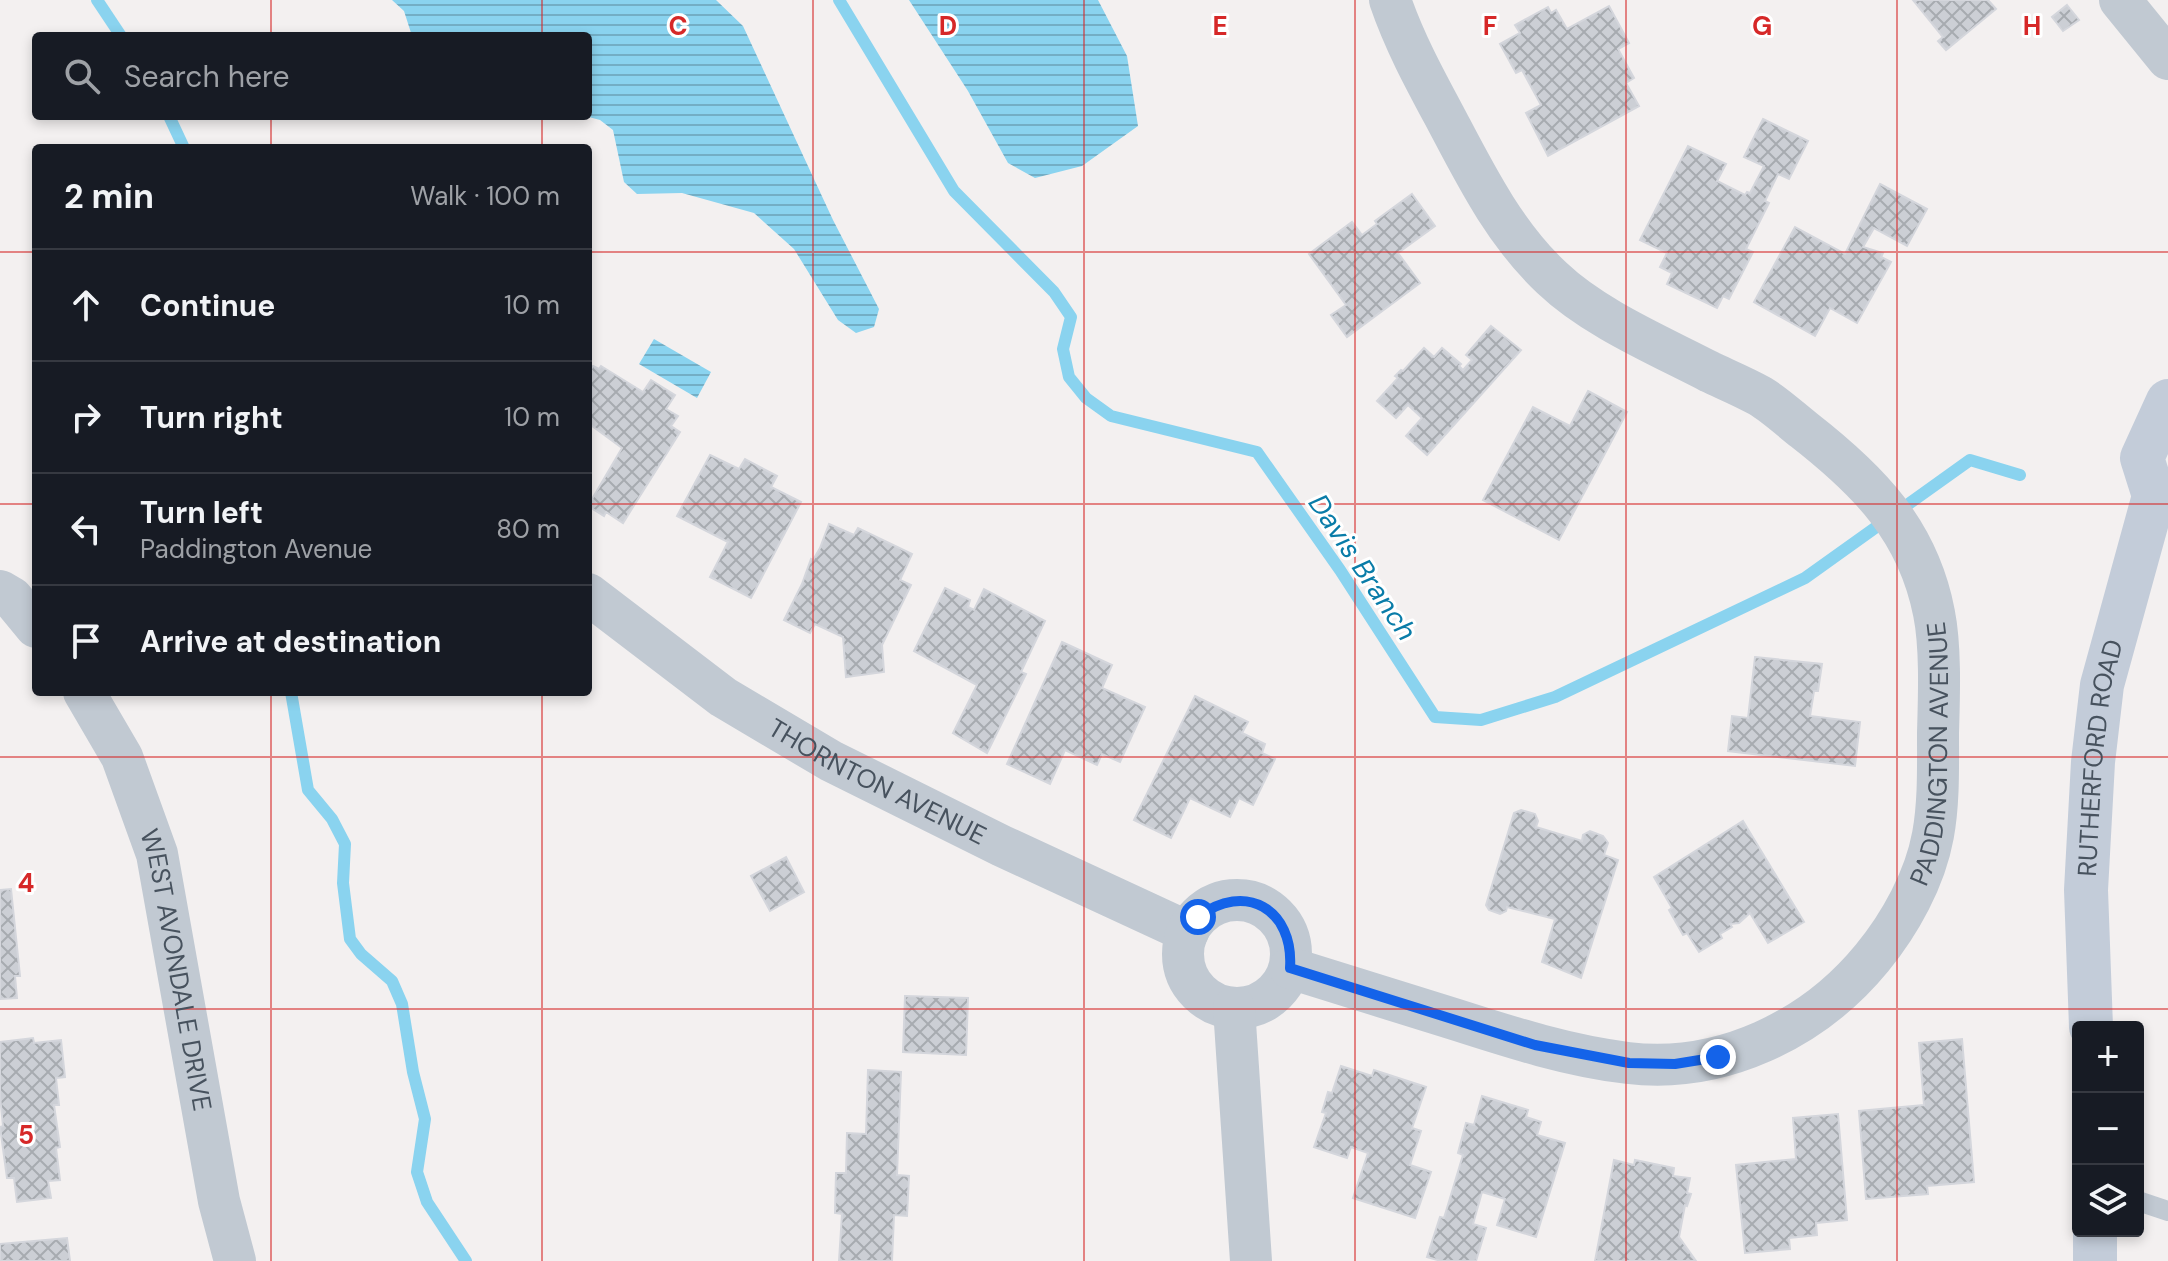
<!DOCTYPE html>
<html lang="en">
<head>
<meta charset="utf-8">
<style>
  body { margin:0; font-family:"DM Sans",sans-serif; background:#20242c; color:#f1f3f6 }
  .controls { position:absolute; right:24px; bottom:24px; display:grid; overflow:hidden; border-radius:8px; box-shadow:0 4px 12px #0003 }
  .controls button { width:72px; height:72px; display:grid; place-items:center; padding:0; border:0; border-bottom:2px solid #363941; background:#171b24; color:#f1f3f6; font:40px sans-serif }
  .stop { position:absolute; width:24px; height:24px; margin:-18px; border:6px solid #1463e9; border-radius:50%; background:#fff }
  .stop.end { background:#1463e9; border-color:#fff; box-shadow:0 2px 8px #0008 }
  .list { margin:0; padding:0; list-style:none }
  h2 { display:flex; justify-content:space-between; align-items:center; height:104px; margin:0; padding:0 32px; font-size:34px }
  h2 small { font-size:26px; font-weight:400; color:#9ea1a6 }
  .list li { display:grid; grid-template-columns:52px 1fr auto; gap:24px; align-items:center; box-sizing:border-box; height:112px; padding:0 32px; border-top:2px solid #363941 }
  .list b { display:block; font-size:30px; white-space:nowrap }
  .list p { margin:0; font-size:26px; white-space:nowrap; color:#9ea1a6 }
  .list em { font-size:26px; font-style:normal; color:#9ea1a6 }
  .icon { flex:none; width:44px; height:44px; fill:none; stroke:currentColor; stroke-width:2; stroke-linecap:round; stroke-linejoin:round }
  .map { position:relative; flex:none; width:2168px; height:1261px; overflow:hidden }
  .search { position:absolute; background:#171b24; box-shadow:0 4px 12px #0003; left:32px; top:32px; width:560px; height:88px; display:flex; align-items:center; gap:20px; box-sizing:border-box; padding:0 28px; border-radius:8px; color:#9ea1a6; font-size:30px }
  .panel { position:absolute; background:#171b24; box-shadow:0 4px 12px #0003; left:32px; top:144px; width:560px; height:552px; border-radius:8px }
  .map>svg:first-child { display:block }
  .water { fill:url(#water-rules) }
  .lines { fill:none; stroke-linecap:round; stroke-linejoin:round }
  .stream { stroke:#8ad3ef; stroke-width:12 }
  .building { fill:url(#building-cross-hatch); stroke:#d4d6dc; stroke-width:2 }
  .lane { stroke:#c1c9d2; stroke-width:20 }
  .street { stroke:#c1c9d2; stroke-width:42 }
  .secondary { stroke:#c3ccd9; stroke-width:44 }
  .route { stroke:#1463e9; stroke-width:10 }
  .grid { fill:none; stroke:#d62828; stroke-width:2; stroke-opacity:0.55 }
  .labels { text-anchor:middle; stroke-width:6; stroke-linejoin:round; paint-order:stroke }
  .street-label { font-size:26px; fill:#47525e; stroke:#fff }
  .water-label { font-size:28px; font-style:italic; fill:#097ca8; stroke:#fff }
  .grid-label { font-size:26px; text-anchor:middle; font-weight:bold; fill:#d62828; stroke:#fff; stroke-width:6; stroke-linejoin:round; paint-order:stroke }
</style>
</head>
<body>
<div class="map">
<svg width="2168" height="1261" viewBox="0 0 2168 1261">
  <defs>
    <pattern id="water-rules" width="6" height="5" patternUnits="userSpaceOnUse" patternTransform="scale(2)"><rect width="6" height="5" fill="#8ad3ef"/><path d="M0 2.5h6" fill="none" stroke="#73aec5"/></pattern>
    <pattern id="building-cross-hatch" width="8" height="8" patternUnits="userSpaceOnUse" patternTransform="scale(2)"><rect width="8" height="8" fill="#cccfd5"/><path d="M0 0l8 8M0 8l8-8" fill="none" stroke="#a7abb0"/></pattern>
  </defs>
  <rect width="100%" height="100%" fill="#f3f0f0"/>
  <g class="water">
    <path d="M392,0H716L743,26L833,220L879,309L874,327L856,333L838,320L794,249L754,213L682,193L637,194L624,182L613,130L600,120L585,116H588V36H412L404,11Z"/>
    <path d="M909,0H1098L1127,56L1138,126L1082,166L1035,178L1008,163L968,91Z"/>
    <path d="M654,339L711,372L697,398L639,364Z"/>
  </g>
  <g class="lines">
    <g class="stream">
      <path d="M97,0L121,36"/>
      <path d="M839,0L954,191L1054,292L1071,317L1063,349L1069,377L1086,398L1111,416L1257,452L1340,570L1435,717L1481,720L1555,697L1805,578L1970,460L2020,475"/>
      <path d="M169,116L184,148"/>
      <path d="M291,692L308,790L332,819L345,844L343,883L350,939L361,954L392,981L402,1004L413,1072L425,1119L417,1172L427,1202L466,1261"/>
    </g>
  </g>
  <g class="building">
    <path d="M1913,0H1988L1996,9L1946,50L1938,41L1943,37Z"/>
    <path d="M2067,5L2079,20L2063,31L2052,17Z"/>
    <path d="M1609,6L1629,43L1618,49L1634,78L1626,83L1639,106L1548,156L1526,113L1541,105L1522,70L1516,73L1500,44L1520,33L1515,25L1548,7L1551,13L1556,10L1567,29Z"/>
    <path d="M1763,119L1808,141L1789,179L1778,174L1765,201L1769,203L1746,249L1753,252L1729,299L1723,296L1717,308L1667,284L1672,273L1660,267L1667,253L1640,240L1688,146L1726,164L1717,181L1745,195L1747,192L1750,193L1764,166L1744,157Z"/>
    <path d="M1880,184L1927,209L1907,246L1874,228L1863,247L1883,253L1881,257L1891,262L1857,323L1830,308L1815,336L1754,302L1795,227L1845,254Z"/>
    <path d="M1412,194L1435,226L1398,253L1420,283L1347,337L1331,315L1346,305L1309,254L1352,222L1362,235L1377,224L1375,221Z"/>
    <path d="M1491,326L1521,350L1427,455L1406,436L1422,418L1408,405L1396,418L1377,401L1398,378L1395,376L1401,370L1403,371L1424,348L1434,357L1442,348L1461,364L1459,366L1463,370L1472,360L1466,355Z"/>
    <path d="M593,366L599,369L601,366L643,392L651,380L675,395L666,409L678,416L671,426L680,432L623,523L606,512L604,516L588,506L622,448L588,423V374Z"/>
    <path d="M1588,391L1627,412L1559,540L1483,500L1533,407L1570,426Z"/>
    <path d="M710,455L739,469L745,459L777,476L771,487L801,502L751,598L710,577L728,542L677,516Z"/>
    <path d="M829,524L854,535L858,528L912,554L900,580L911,585L882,645L884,672L846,677L843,637L815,624L810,633L784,620L802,584L811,559L813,560L820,548Z"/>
    <path d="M945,588L970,600L968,607L974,610L984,589L1045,621L1021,672L1026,674L987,753L953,733L977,685L914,651Z"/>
    <path d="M1062,642L1112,665L1102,688L1145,707L1120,762L1102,754L1097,765L1065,750L1050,784L1007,764Z"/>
    <path d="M1755,657L1822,664L1818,691H1814L1810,716L1860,722L1855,766L1728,751L1732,716L1748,718Z"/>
    <path d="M1195,696L1248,722L1242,733L1265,744L1262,753L1275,759L1253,805L1239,798L1230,817L1190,798L1171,838L1134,820Z"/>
    <path d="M1521,810L1535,814L1538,821L1536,827L1582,841L1583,835L1590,831L1603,836L1608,843L1604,855L1618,860L1581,978L1542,962L1555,919L1507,907L1506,911L1500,914L1489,910L1486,905L1514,813Z"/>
    <path d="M1743,821L1804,922L1768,943L1750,913L1739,923L1730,924L1732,927L1720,934L1722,938L1699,952L1687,933L1683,935L1669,910L1672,908L1654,877Z"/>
    <path d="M786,857L804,892L770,911L751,876Z"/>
    <path d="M11,889L20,976H15L17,998L0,999V890Z"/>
    <path d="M905,996L968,998L966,1055L903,1052Z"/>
    <path d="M33,1038L34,1043L61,1040L65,1077L56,1078L59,1105H54L60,1147L56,1148L60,1180L48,1181L51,1198L17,1202L14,1178H7L0,1127L3,1126L0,1096V1042Z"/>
    <path d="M1962,1039L1974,1182L1927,1186L1928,1194L1866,1199L1859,1111L1924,1105L1919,1043Z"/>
    <path d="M1341,1066L1372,1076L1374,1070L1426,1087L1412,1128L1421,1131L1410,1165L1431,1172L1415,1218L1353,1198L1368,1153L1351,1147L1347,1158L1314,1147L1326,1113L1322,1112L1328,1092L1332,1093Z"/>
    <path d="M868,1070L901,1072L897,1175L909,1176L907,1216L894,1215L892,1261H839L842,1214L835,1213L836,1173H846L847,1133L866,1134Z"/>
    <path d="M1482,1096L1528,1110L1526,1117L1541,1122L1537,1135L1565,1143L1536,1237L1497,1225L1505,1199L1482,1192L1473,1224L1486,1228L1476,1261H1441L1427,1257L1440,1217L1444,1218L1463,1155L1458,1153L1466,1123L1474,1125Z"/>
    <path d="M1838,1114L1847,1220L1816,1223L1817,1235L1789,1238L1790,1249L1745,1253L1736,1165L1796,1159L1793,1118Z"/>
    <path d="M1614,1160L1634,1165L1635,1160L1674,1168L1673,1176L1690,1178L1687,1193L1691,1194L1687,1206L1685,1205L1679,1237L1696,1261H1595Z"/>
    <path d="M67,1238L70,1261H0V1244Z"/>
  </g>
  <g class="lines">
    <path class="lane" d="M2138,1201L2168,1211"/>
    <g class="street">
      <path d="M2120,0L2168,59"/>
      <path d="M0,591L12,598L36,627"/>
      <path id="s1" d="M588,594L723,697L831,761L1002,846L1188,932"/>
      <path id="s2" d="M84,692L122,757L157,854L219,1201L235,1261"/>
      <circle cx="1237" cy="954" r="54"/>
      <path id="s3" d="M1290,968C1346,985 1401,1003 1457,1020C1513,1038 1569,1056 1628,1063C1721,1074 1813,1030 1872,958C1900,924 1925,879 1933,835C1939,802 1938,767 1938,733C1939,698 1941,648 1934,613C1918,530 1868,480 1804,430C1790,419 1775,405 1760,396C1744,387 1727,380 1710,372C1658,345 1594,318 1552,278C1504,233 1475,174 1445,117C1424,78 1404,41 1390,0"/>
      <path d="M1234,1008L1251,1261"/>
    </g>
    <g class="secondary">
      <path id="s4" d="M2091,1027L2086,890L2093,762L2102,685L2154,496L2142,458L2168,401"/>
      <path d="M2095,1231V1261"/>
    </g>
  </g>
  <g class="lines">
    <path class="route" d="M1198,917C1245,881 1294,909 1290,968L1535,1045L1629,1063L1675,1064L1718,1057"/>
  </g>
  <path class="grid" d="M271,0V36M542,0V36M813,0V1261M1084,0V1261M1355,0V1261M1626,0V1261M1897,0V1261M271,116V148M542,116V148M0,252H36M588,252H2168M0,504H36M588,504H2168M271,692V1261M542,692V1261M0,757H2168M0,1009H2168"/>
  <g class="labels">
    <g class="street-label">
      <text dy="9" stroke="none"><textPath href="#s3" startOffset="848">PADDINGTON AVENUE</textPath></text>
      <text dy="9" stroke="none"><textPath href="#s4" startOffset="270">RUTHERFORD ROAD</textPath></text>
      <text dy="9" stroke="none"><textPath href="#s1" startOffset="346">THORNTON AVENUE</textPath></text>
      <text dy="9" stroke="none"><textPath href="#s2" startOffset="296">WEST AVONDALE DRIVE</textPath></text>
    </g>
    <g class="water-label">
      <text transform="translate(1363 567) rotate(56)" y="10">Davis Branch</text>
    </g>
  </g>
  <g class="grid-label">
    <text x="678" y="35">C</text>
    <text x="948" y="35">D</text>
    <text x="1220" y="35">E</text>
    <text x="1490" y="35">F</text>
    <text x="1762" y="35">G</text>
    <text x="2032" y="35">H</text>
    <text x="26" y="892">4</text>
    <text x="26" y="1144">5</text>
  </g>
</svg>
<div class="controls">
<button>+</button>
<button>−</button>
<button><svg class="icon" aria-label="layers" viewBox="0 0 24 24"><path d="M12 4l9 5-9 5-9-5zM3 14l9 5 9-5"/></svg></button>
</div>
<div class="stop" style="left:1198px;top:917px"></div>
<div class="stop end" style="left:1718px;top:1057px"></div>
<div class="search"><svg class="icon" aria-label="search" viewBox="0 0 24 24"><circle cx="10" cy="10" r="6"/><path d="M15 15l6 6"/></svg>Search here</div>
<section class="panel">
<h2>2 min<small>Walk · 100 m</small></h2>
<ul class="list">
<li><svg class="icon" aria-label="ahead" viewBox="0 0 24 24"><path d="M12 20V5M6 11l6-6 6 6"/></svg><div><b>Continue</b></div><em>10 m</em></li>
<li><svg class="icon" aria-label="right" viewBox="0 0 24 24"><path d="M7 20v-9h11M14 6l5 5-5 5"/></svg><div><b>Turn right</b></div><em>10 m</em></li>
<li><svg class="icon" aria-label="left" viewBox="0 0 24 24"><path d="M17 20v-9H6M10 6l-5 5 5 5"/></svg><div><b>Turn left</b><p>Paddington Avenue</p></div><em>80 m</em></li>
<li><svg class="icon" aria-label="arrive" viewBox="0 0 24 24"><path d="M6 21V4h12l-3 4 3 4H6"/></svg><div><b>Arrive at destination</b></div></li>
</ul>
</section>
</div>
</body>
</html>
